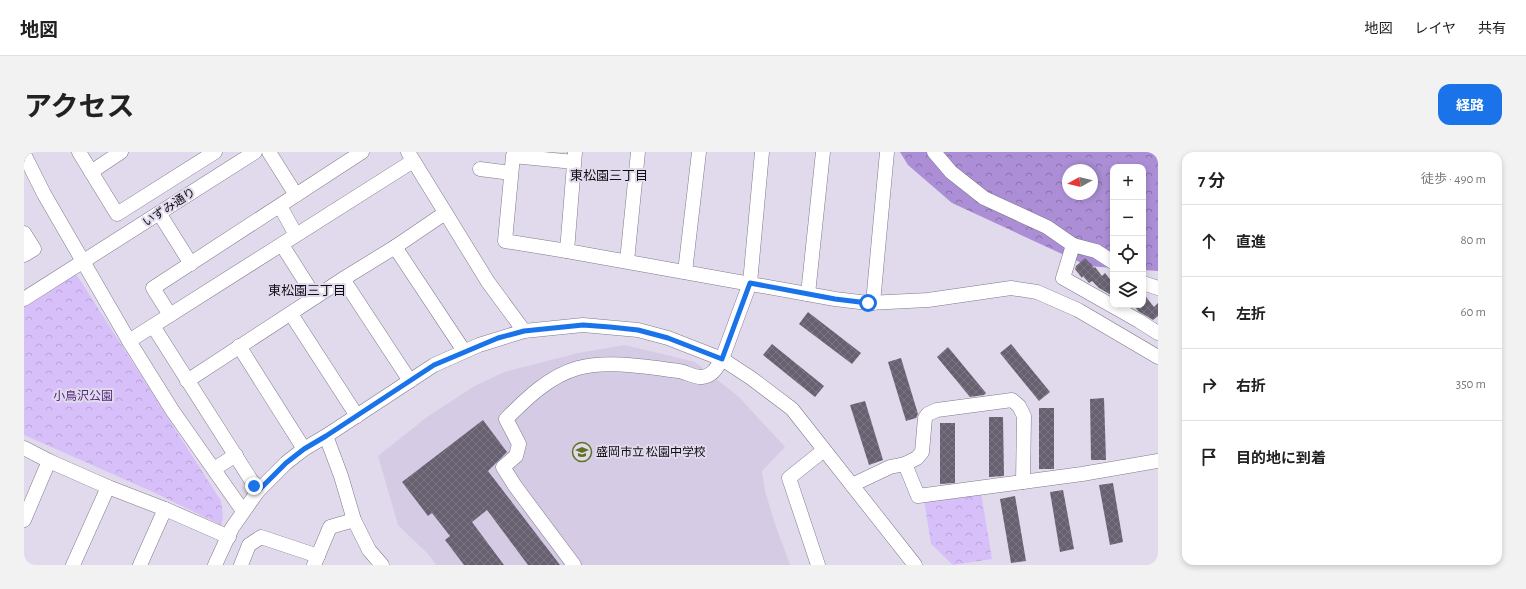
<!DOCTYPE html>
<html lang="ja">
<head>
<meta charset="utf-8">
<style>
  body { margin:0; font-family:"Alegreya Sans","Noto Sans JP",sans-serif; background:#f2f2f2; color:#222 }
  .controls { position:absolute; right:12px; top:12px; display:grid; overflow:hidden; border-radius:8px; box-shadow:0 2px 6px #0003 }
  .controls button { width:36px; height:36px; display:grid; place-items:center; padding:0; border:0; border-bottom:1px solid #e0e0e0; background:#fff; color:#222; font:20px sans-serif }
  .compass { position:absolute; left:1038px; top:12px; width:36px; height:36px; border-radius:50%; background:#fff; box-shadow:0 2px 6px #0003; rotate:262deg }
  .stop { position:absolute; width:12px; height:12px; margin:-9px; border:3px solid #1a73e8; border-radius:50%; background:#fff }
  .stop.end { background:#1a73e8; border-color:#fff; box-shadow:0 1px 4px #0008 }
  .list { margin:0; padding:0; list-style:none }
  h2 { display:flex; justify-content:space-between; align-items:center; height:52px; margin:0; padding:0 16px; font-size:17px }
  h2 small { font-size:13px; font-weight:400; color:#767676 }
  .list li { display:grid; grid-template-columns:26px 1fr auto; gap:12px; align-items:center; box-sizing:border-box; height:72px; padding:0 16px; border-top:1px solid #e0e0e0 }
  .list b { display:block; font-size:15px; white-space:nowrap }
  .list em { font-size:13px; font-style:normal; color:#767676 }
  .icon { flex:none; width:22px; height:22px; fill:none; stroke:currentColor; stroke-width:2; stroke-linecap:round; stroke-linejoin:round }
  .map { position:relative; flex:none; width:1134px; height:413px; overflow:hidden; border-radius:12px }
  header { display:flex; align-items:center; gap:24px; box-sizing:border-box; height:56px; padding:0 20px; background:#fff; border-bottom:1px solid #e0e0e0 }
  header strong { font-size:19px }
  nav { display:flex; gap:22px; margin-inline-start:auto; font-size:14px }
  .intro { display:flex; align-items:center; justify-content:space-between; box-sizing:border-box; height:96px; padding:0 24px }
  h1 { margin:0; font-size:28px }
  .button { padding:10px 18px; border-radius:12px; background:#1a73e8; color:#fff; font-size:14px; font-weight:700 }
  main { display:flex; gap:24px; padding:0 24px }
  aside { flex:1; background:#fff; border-radius:12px; box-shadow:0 2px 6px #0003 }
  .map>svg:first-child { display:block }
  .built { fill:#d5cbe4 }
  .forest { fill:url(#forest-crowns); fill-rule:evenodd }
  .park { fill:url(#park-crowns) }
  .building { fill:url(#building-cross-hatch) }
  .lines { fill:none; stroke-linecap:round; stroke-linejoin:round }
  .minor-casing { stroke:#7f7989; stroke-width:15 }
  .minor { stroke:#fff; stroke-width:14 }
  .route { stroke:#1a73e8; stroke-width:5 }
  .labels { text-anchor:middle; stroke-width:4; stroke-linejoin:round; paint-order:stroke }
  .street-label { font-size:12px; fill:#100d13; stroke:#e1daed }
  .park-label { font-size:12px; fill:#51297c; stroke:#e1daed }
  .poi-label { font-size:12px; fill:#100d13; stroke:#e1daed; text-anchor:start }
  .neighbourhood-label { font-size:13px; fill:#100d13; stroke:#e1daed }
</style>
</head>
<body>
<header>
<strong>地図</strong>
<nav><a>地図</a><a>レイヤ</a><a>共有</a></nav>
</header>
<div class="intro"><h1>アクセス</h1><a class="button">経路</a></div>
<main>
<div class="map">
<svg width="1134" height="413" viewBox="0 0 1134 413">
  <defs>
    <pattern id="forest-crowns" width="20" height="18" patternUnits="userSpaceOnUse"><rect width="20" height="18" fill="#ab8ed5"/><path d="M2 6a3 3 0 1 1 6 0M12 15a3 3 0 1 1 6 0" fill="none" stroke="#8a72ac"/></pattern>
    <pattern id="park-crowns" width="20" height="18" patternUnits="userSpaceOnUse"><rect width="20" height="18" fill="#d7c0f9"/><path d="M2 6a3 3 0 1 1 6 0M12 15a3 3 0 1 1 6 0" fill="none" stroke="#b8a4d5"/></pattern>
    <pattern id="building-cross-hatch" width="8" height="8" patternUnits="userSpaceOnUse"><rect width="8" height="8" fill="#676070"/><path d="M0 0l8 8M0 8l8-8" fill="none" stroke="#7b7682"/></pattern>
  </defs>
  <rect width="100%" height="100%" fill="#e1daed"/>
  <path class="built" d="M601,193L671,210L715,245L761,295L738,319L741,339L751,372L766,413H412L405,403L374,373L354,304L403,265L449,235L480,220L554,201Z"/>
  <path class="forest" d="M876,0H1134V119L1119,118V15H1089V116L1064,114L928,51L884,13ZM1044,18H1068V42H1044Z"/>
  <g class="park">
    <path d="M49,117L197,349L199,366L197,373L129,340L0,283V152Z"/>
    <path d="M957,340L968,407L929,413L907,392L900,348Z"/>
  </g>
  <g class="building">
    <path d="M1061,106L1070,116L1071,115L1078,124L1081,121L1089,131V142L1087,143L1075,136L1068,129L1065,131L1059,124L1058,126L1051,117L1052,114Z"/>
    <path d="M1119,141L1130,155L1134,151V164L1129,168L1114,159L1110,153H1119Z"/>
    <path d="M784,160L837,201L828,212L775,172Z"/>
    <path d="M748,192L800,234L791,245L739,203Z"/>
    <path d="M987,192L1026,240L1015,249L976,201Z"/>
    <path d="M924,195L962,241L960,243L946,245L913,205Z"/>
    <path d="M877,206L894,262L892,266L882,269L864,210Z"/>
    <path d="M1080,246L1082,308H1067L1066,247Z"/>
    <path d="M841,249L859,308L845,313L826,253Z"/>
    <rect x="1015" y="256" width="15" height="61"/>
    <path d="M965,265H979L980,324L965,325Z"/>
    <path d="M459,268L483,300L464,319L536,413H504L463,358L448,370L480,413H440L421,388L426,384L408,361L404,364L378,330Z"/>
    <path d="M916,271H931V331L916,332Z"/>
    <path d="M1089,331L1099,390L1086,393L1075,333Z"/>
    <path d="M1039,338L1050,397L1036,400L1026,340Z"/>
    <path d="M991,344L1002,409L987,411L976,347Z"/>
  </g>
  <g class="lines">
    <g class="minor-casing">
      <g id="minor">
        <path d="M55,0L93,62L191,0"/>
        <path d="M245,0L272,43"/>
        <path d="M384,0L464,130L500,179"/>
        <path d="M910,0L927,20L960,46L1023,75L1049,93"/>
        <path d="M0,2L20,42L105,189L148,258L219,359"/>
        <path d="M550,10L489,4L481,89L543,99L551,0"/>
        <path d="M456,17L487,21"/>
        <path d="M67,20L97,0"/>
        <path d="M256,54L272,83"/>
        <path d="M135,61L167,112"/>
        <path d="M0,81L10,97L0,103"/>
        <path d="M258,93L291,145"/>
        <path d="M371,95L440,199"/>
        <path d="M543,99L811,147L844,151L904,148L987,136L1013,140L1054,158L1134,205"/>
        <path d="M603,109L614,0"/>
        <path d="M1089,110L1072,99L1049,93L1039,126L1115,169L1134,181"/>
        <path d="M661,120L675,0"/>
        <path d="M319,127L386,229"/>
        <path d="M1119,131L1134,136"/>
        <path d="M784,142L799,0"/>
        <path d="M0,147L231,0"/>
        <path d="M849,151L863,0"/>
        <path d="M267,162L333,264"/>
        <path d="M146,163L129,136L338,0"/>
        <path d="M129,174L234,339"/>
        <path d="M105,189L389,9"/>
        <path d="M215,194L280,297"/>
        <path d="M163,229L319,127L371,95L421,61"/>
        <path d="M302,284L317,324L330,368L345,398L358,413"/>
        <path d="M0,296L25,309"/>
        <path d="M881,312L893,306L898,300L901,266L904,262L913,258L988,248L995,254L1000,264L999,330"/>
        <path d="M190,317L212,303"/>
        <path d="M828,333L866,315L881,312L894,344L1058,322L1134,309"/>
        <path d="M84,335L141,357"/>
        <path d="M0,368L25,309L84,335L49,413"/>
        <path d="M116,413L141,357L205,385"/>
        <path d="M191,413L208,376L234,339L262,311L280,297L302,284L410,213L455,193L500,179L559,173L614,178L644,186L698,207L727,226L768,257L891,413"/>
        <path d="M217,413L225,393L237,385L294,404"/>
        <path d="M290,413L306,375L330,368"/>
        <path d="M550,413L491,334L479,315L492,304L495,292L482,267C502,247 525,224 554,216C586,208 622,215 655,219C662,220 671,226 678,225C689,224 693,215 698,207L726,131L738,0"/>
        <path d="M794,413L765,326L800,298"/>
      </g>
    </g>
    <use href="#minor" class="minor"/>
  </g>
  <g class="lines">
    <path class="route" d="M230,334L234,339L262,311L280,297L302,284L410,213L474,186L500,179L559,173L586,175L614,178L644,186L698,207L726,131L811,147L844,151"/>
  </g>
  <defs>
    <g id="school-ring" transform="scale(1)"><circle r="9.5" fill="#e1daed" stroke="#5d7222" stroke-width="1.5"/><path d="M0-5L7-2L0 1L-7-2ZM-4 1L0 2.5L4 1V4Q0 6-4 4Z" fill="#5d7222"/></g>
  </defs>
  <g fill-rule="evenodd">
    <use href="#school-ring" x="558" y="300"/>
  </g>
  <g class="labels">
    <g class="street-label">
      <text transform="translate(145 55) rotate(-33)" y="4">いずみ通り</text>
    </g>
    <g class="park-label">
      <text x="59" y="248">小鳥沢公園</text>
    </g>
    <g class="poi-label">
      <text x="572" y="304">盛岡市立 松園中学校</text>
    </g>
    <g class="neighbourhood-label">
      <text x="585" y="28">東松園三丁目</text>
      <text x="283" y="143">東松園三丁目</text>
    </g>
  </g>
</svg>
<div class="controls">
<button>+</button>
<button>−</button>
<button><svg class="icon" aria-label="locate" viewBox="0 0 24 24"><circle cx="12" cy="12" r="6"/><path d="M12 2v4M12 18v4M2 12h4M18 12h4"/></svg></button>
<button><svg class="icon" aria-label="layers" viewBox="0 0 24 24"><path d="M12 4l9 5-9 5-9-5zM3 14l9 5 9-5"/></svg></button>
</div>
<svg class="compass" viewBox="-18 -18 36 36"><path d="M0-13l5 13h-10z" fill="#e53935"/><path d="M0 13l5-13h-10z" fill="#767676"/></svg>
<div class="stop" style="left:844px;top:151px"></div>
<div class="stop end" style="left:230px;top:334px"></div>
</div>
<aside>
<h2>7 分<small>徒歩 · 490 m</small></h2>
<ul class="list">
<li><svg class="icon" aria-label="ahead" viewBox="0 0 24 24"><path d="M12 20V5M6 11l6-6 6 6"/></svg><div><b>直進</b></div><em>80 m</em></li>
<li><svg class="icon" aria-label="left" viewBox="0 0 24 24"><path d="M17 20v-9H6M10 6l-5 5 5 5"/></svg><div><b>左折</b></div><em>60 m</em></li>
<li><svg class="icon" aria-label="right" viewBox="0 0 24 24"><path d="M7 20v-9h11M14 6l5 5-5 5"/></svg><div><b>右折</b></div><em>350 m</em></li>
<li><svg class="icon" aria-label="arrive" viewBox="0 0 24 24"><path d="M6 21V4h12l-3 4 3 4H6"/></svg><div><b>目的地に到着</b></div></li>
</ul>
</aside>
</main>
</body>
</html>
